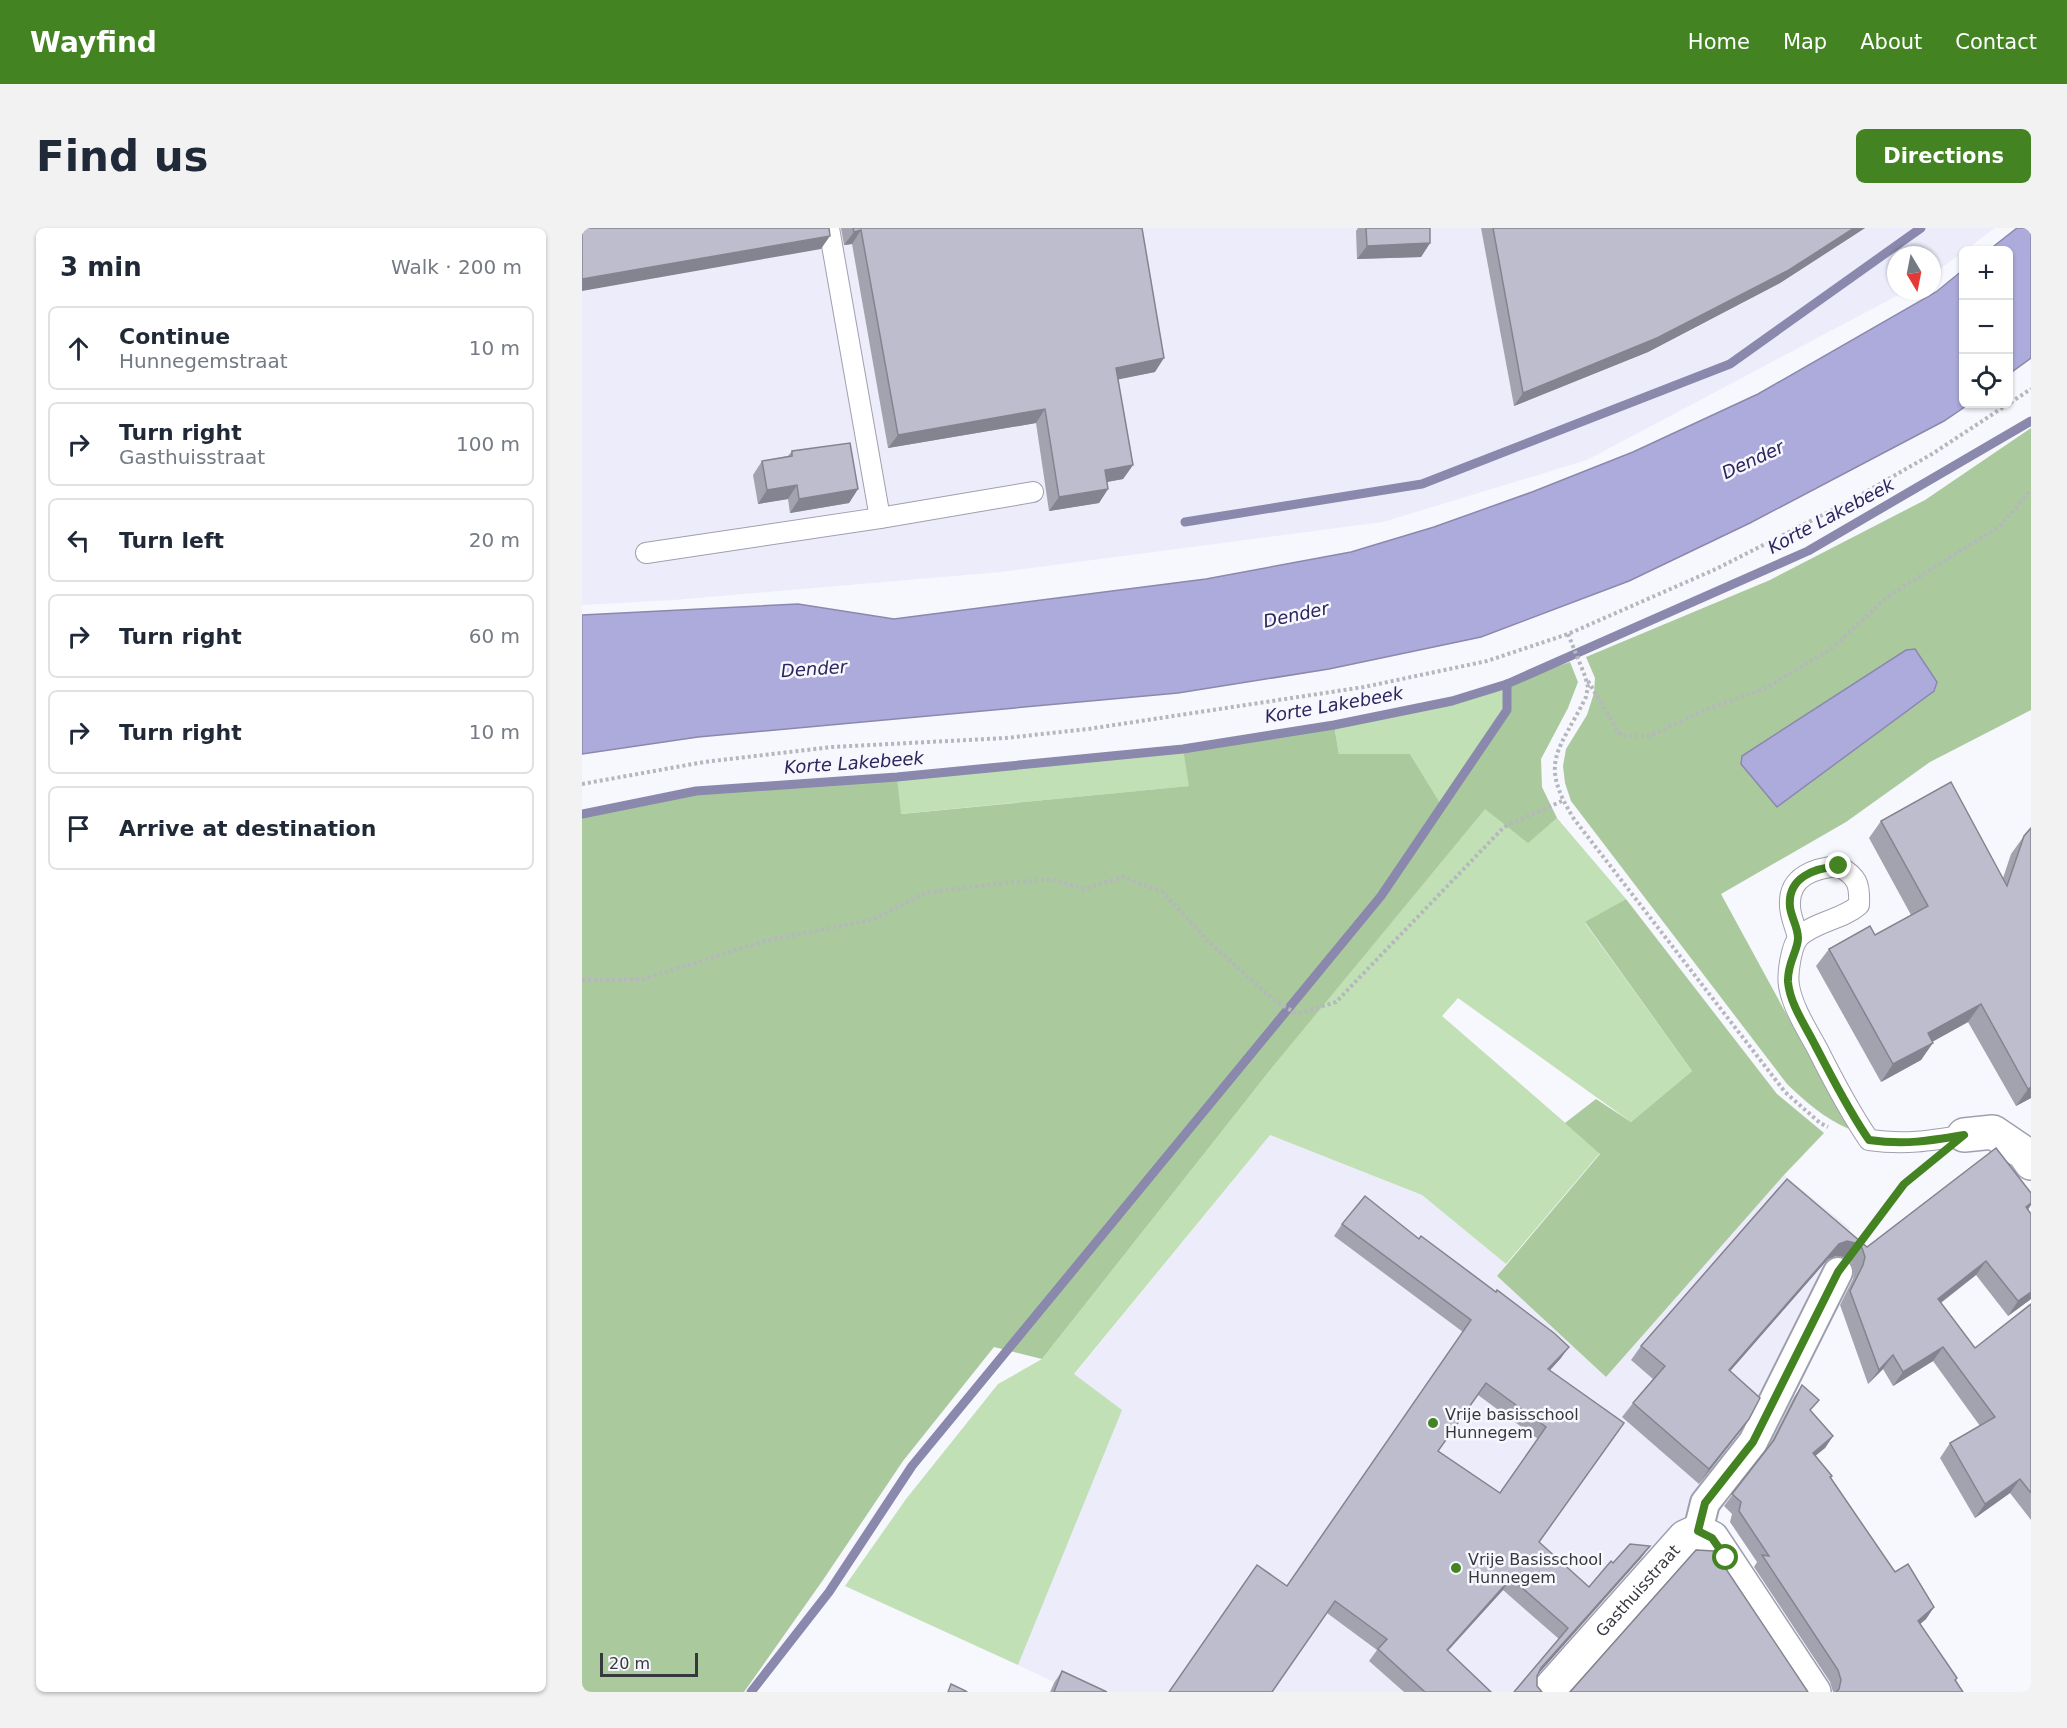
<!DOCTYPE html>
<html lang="en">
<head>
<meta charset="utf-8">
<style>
  body { margin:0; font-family:"DejaVu Sans",sans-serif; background:#f2f2f3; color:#1f2937 }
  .controls { position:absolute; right:18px; top:18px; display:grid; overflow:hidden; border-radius:9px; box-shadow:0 2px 4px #0004 }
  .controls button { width:54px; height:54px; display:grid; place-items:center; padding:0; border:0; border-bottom:2px solid #e0e1e3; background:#fff; color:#1f2937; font:30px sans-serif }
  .compass { position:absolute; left:1305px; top:18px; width:54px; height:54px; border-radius:50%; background:#fff; box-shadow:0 2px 4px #0004; rotate:170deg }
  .scale { position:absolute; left:18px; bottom:15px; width:98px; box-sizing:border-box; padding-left:6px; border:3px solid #37373e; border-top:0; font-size:16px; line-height:21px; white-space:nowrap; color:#37373e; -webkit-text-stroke:4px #f7f7fe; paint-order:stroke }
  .stop { position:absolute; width:18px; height:18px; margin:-14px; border:4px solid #438322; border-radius:50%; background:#fff }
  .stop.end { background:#438322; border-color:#fff; box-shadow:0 2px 6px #0008 }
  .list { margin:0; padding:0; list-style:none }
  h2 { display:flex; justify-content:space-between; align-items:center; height:78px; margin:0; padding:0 24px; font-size:26px }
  h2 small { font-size:20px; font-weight:400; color:#747a83 }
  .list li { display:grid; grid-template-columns:39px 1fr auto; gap:18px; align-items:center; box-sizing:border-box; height:84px; margin:0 12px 12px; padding:0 12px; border:2px solid #e0e1e3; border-radius:9px }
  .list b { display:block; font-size:22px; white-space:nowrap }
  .list p { margin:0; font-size:20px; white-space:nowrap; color:#747a83 }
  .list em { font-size:20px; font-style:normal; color:#747a83 }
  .icon { flex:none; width:33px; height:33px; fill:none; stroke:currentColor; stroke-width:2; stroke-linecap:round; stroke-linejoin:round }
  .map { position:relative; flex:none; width:1449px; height:1464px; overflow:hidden; border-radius:9px }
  header { display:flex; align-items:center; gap:36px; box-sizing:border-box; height:84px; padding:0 30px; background:#438322; color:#fff }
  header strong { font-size:28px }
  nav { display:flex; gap:33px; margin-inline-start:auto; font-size:21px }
  .intro { display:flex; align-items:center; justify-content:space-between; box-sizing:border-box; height:144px; padding:0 36px }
  h1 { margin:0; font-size:42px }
  .button { padding:15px 27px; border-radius:9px; background:#438322; color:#fff; font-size:21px; font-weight:700 }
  main { display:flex; gap:36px; padding:0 36px }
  aside { flex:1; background:#fff; border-radius:9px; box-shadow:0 2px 4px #0004 }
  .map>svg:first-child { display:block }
  .built { fill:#edecfb }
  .green { fill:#c1e0b5 }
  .forest { fill:#aaca9e; fill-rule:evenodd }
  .water { fill:#adabdb; stroke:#8a88ac; stroke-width:1.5 }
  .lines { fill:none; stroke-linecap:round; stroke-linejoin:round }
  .stream { stroke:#8a88ac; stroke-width:9 }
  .service-casing { stroke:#a09faf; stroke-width:22 }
  .pedestrian-casing { stroke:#a09faf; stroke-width:32 }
  .minor-casing { stroke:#a09faf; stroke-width:36 }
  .path { stroke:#b6b6bd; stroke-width:4; stroke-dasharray:3 3; stroke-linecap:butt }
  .service { stroke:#fff; stroke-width:20 }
  .pedestrian { stroke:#fff; stroke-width:28 }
  .minor { stroke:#fff; stroke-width:33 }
  .wall { fill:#a3a3b0; fill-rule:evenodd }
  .shaded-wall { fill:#848490 }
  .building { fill:#bdbdcd; stroke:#848490; stroke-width:1.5; fill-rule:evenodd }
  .route { stroke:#438322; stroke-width:8 }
  .poi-dot { fill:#438322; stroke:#f7f7fe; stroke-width:2 }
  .labels { text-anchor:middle; stroke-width:5; stroke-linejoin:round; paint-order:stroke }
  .poi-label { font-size:16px; fill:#37373e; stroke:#f7f7fe; text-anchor:start }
  .street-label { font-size:16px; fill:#37373e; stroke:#f7f7fe }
  .water-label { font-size:18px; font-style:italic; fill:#2e245e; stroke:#f7f7fe }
</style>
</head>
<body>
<header>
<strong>Wayfind</strong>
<nav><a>Home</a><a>Map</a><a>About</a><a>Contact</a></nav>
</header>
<div class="intro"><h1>Find us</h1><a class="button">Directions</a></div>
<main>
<aside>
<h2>3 min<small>Walk · 200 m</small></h2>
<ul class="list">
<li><svg class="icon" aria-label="ahead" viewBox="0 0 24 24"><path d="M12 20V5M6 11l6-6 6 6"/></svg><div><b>Continue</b><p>Hunnegemstraat</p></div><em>10 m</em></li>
<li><svg class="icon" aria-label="right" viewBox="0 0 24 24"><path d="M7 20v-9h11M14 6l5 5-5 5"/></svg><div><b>Turn right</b><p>Gasthuisstraat</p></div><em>100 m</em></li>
<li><svg class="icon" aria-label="left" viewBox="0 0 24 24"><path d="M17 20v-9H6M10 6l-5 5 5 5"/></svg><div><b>Turn left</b></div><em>20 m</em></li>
<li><svg class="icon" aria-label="right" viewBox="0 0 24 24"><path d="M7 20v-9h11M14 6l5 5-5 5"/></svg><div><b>Turn right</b></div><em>60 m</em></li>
<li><svg class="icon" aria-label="right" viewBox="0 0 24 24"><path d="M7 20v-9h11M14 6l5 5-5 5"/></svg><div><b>Turn right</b></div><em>10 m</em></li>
<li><svg class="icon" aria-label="arrive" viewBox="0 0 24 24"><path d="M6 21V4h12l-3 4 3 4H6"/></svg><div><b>Arrive at destination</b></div></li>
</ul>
</aside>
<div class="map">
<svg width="1449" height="1464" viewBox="0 0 1449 1464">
  <rect width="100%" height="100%" fill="#f7f7fe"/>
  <g class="built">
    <path d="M0,0H1413L1350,47V27H1314V63H1324L1005,232L801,294L419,344L92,372L0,377Z"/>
    <path d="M688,907L840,967L924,1036L915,1048L1024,1149L1202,947L1268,1000L1257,1023L1245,1037L1160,1208L1111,1279L949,1464H493L436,1437L539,1182L492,1147Z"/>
  </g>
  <g class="green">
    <path d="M925,456V482L860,578L828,526H757L752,497L870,473Z"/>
    <path d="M601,521L608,558L318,586L315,549Z"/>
    <path d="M903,580L946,614L975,590L1044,671L1003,695L1110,843L1049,894L876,770L860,788L1018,925L924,1036L840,967L688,907L492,1146L540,1182L436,1437L263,1358L324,1271L416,1156L460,1131L689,841Z"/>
  </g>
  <g class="forest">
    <path d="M1449,200V482L1348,534L1264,594L1139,666L1267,901C1242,890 1225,875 1205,856L989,573L983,555L981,538L984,521L1005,487L1012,465L1013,450L1004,429L1188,352L1343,272ZM1324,422L1355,454L1352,463L1196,579L1160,536L1161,528Z"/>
    <path d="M988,434L996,454L986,480L959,531L960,559L975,590L946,615L903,581L689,841L460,1131L412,1119L321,1233L241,1352L162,1464H0V586L114,563L315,549L319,586L607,558L601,521L752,497L757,526H828L860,578L924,482L925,456Z"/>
    <path d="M1044,671L1195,866L1242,905L1202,947L1024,1149L915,1048L1018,926L983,895L1014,871L1049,894L1110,843L1003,694Z"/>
  </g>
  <g class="water">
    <path d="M1435,0H1449V130L1427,146L1426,22H1407Z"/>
    <path d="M1381,42L1382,176H1387L1362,193L1168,295L1047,353L899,409L747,441L596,465L116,509L0,526V387L216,376L312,391L624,351L769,324L852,299L950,264L1051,224L1176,166L1354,64Z"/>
    <path d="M1333,421L1355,454L1352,463L1195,579L1159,536L1160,528L1324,422Z"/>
  </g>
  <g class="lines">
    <g class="stream">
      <path d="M603,294L840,256L1148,136L1339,0"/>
      <path d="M0,586L114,563L315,549L601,521L752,497L870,473L925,456L1226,323L1449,193"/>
      <path d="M169,1464L247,1364L330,1238L799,668L925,482V456"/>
    </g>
    <g class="service-casing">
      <g id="service">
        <path d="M247,0L298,290"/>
        <path d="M64,325L298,290L451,264"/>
        <path d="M1216,710C1214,700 1208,688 1208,678C1206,648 1233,640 1257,638C1275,649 1278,655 1277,677C1260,692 1234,693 1217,709C1209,718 1205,746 1207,758C1211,780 1224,800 1235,820C1251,852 1267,883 1287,912C1322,917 1348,913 1382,907"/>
      </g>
    </g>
    <g class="pedestrian-casing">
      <path id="pedestrian" d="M1116,1303L1123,1275L1171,1214L1256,1044"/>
    </g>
    <g class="minor-casing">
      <g id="minor">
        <path d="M1382,907L1411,904L1442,925L1449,935"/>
        <path id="s1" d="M965,1464L1103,1309L1116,1303L1130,1310L1232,1464"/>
      </g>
    </g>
    <g class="path">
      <path d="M986,406L1003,448L1006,459L1004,469C977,524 956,533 992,591L1203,864L1238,895L1246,899"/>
      <path d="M1006,453L1039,508H1067L1120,483L1182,461L1248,422L1305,369L1418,298L1449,262"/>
      <path d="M0,556L122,534L250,519L424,510L506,501L782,459L905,433L986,406L1134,341L1270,272L1350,226L1449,161"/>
      <path d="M0,752L61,751L183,713L290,692L343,665L395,658L469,651L502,661L541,649L581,664L625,712L692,772L715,786L754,774L922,599L980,573"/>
      <path d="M1277,1017L1306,975L1322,956L1340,940"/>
    </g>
    <use href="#service" class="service"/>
    <use href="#pedestrian" class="pedestrian"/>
    <use href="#minor" class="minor"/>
  </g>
  <g class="wall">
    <path d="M259,0H560L573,144L536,151L551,237L541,251L525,254L526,261L517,275L467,283L454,195L306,220L270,16L262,17Z"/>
    <path d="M776,0H848V15L839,29L775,31L774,3Z"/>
    <path d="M899,0H1283L1198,55L1066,124L932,178Z"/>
    <path d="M210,223L276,261L267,275L208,285L206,271L176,276L171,247L180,233L206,228Z"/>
    <path d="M1299,593L1421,650L1429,626L1442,608L1449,600V870L1434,878L1386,794L1351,813L1339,832L1299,854L1234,738L1247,721L1293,707L1329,687L1287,610Z"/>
    <path d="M1205,951L1285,1019L1449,965V977L1446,982L1449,1071L1426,1088L1394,1047L1359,1075L1393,1120L1449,1076V1292L1428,1265L1393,1290L1358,1230L1368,1215L1398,1198L1351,1133L1311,1158L1301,1141L1286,1156L1258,1077L1271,1051L1272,1044L1269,1034L1263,1029L1254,1028L1246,1031L1148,1143L1157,1205L1117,1256L1040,1189L1051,1175L1071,1151L1049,1132L1059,1118Z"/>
    <path d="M760,996L979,1130L968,1142L957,1314L1007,1359L1031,1335L1068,1318L1059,1330L932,1464L977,1411L921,1362L866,1423L909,1464H822L787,1433L795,1422L745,1385L705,1358L881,1104L752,1008ZM896,1167L956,1211L918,1265L856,1223Z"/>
    <path d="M1220,1157L1229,1184L1251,1208L1243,1220L1233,1228L1250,1248L1249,1250L1313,1344L1352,1379L1344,1391L1338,1396L1375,1450L1374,1452L1381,1464H1251L1248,1454L1172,1339L1175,1334L1148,1294L1150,1286L1142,1278L1186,1220L1212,1169Z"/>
    <path d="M480,1443L525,1464H468L472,1455Z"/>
  </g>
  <g class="shaded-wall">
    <path d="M1272,0H1283L1198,55L1066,124L932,178L941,165Z"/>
    <path d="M279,2L270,16L262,17L272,4Z"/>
    <path d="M248,8L239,21L0,63V51Z"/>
    <path d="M848,15L839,29L775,31L785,18Z"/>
    <path d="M582,130L573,144L524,154L534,140Z"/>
    <path d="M463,181L454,195L306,220L316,207Z"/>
    <path d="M551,237L541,251L514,256L523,242Z"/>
    <path d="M215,257L206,271L176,276L185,262Z"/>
    <path d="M276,261L267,275L208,285L217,271Z"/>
    <path d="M526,261L517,275L467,283L477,269Z"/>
    <path d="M1399,776L1386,794L1334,823L1346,805Z"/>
    <path d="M1351,815L1339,832L1299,854L1311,836Z"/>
    <path d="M1449,859V870L1434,878L1446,861Z"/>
    <path d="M1449,975V977L1443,985L1444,979Z"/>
    <path d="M1265,1013L1273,1015L1263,1029L1254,1028L1246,1031L1137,1156L1147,1142L1257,1016Z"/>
    <path d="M1404,1033L1394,1047L1345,1085L1356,1071Z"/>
    <path d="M1449,1064V1071L1426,1088L1436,1073Z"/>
    <path d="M987,1119L979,1130L958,1153L966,1141Z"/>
    <path d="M1361,1119L1351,1133L1311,1158L1321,1144Z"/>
    <path d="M1311,1127L1301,1141L1286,1156L1297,1142Z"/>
    <path d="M1167,1191L1157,1205L1117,1256L1127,1241Z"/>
    <path d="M1251,1208L1243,1220L1222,1237L1231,1225Z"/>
    <path d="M1438,1251L1428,1265L1393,1290L1403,1276Z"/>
    <path d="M1068,1318L1059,1330L951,1452L959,1440Z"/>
    <path d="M929,1350L921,1362L856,1433L865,1422Z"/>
    <path d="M1352,1379L1344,1391L1328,1405L1336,1393Z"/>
  </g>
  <g class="building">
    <path d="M0,0H247L248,8L0,51Z"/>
    <path d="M271,0H560L582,130L534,140L551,237L523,242L526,261L477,269L463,181L316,207L279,2L272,4Z"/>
    <path d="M784,0H848V15L785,18Z"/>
    <path d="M911,0H1272L1207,42L1075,110L941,165Z"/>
    <path d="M268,215L276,261L217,271L215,257L185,262L180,233L210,228V223Z"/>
    <path d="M1369,554L1425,658L1442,608L1449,600V859L1446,861L1399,776L1346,805L1351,815L1311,836L1247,721L1288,698L1293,707L1346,678L1299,593Z"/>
    <path d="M1414,920L1449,965V975L1444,979L1449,986V1064L1436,1073L1404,1033L1356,1071L1393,1120L1449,1076V1265L1438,1251L1403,1276L1368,1215L1413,1189L1361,1119L1321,1144L1311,1127L1297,1142L1268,1063L1281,1037L1283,1029L1280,1020L1273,1015L1265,1013L1257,1016L1147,1142L1178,1170L1167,1191L1127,1241L1051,1175L1083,1138L1059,1118L1205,951L1285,1019Z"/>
    <path d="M783,968L837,1011L839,1008L914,1064L915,1062L972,1105L987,1119L966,1141L1042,1195L957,1314L1007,1359L1029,1333L1031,1335L1048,1316L1068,1318L959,1440L955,1448V1458L960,1464H932L986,1400L929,1350L865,1422L909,1464H843L796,1421L805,1411L753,1373L690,1464H587L675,1337L705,1358L889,1092L760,996ZM904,1155L964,1199L918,1265L856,1223Z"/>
    <path d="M1220,1157L1237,1172L1228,1182L1251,1208L1231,1225L1250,1248L1248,1249L1313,1344L1326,1336L1352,1379L1336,1393L1375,1450L1373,1452L1381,1464H1254L1257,1461L1259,1452L1256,1442L1180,1327L1187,1328L1157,1283L1159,1274L1150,1266L1192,1212Z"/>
    <path d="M1114,1322L1132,1323L1226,1464H988Z"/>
    <path d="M480,1443L525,1464H472Z"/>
    <path d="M369,1456L384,1463L385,1464H366Z"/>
  </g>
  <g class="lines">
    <path class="route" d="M1144,1330L1130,1310L1116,1303L1123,1275L1171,1214L1256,1044L1322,956L1382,907C1347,913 1323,917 1287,912C1266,882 1250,849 1233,817C1223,797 1208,776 1206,754C1205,735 1216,723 1216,710C1216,699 1209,689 1208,679C1205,649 1233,640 1257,638"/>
  </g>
  <g class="poi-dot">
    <circle cx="851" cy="1195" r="6"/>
    <circle cx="874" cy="1340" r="6"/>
  </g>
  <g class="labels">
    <g class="poi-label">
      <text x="863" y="1192">Vrije basisschool<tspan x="863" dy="18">Hunnegem</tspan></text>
      <text x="886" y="1337">Vrije Basisschool<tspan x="886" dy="18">Hunnegem</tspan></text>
    </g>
    <g class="street-label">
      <text dy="6" stroke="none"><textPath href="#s1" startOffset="136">Gasthuisstraat</textPath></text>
    </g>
    <g class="water-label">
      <text transform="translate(1171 232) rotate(-25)" y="6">Dender</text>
      <text transform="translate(1249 288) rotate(-28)" y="6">Korte Lakebeek</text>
      <text transform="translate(714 387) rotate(-12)" y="6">Dender</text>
      <text transform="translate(232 441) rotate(-4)" y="6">Dender</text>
      <text transform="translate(752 477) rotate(-10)" y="6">Korte Lakebeek</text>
      <text transform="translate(272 535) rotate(-4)" y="6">Korte Lakebeek</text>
    </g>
  </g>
</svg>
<div class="controls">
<button>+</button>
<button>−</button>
<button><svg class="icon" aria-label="locate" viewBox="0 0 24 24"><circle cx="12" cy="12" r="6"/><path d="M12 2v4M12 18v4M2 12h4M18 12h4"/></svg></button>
</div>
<svg class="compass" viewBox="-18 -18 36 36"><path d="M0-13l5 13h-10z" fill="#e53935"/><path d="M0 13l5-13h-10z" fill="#747a83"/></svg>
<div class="scale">20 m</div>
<div class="stop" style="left:1144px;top:1330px"></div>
<div class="stop end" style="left:1257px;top:638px"></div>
</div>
</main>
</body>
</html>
